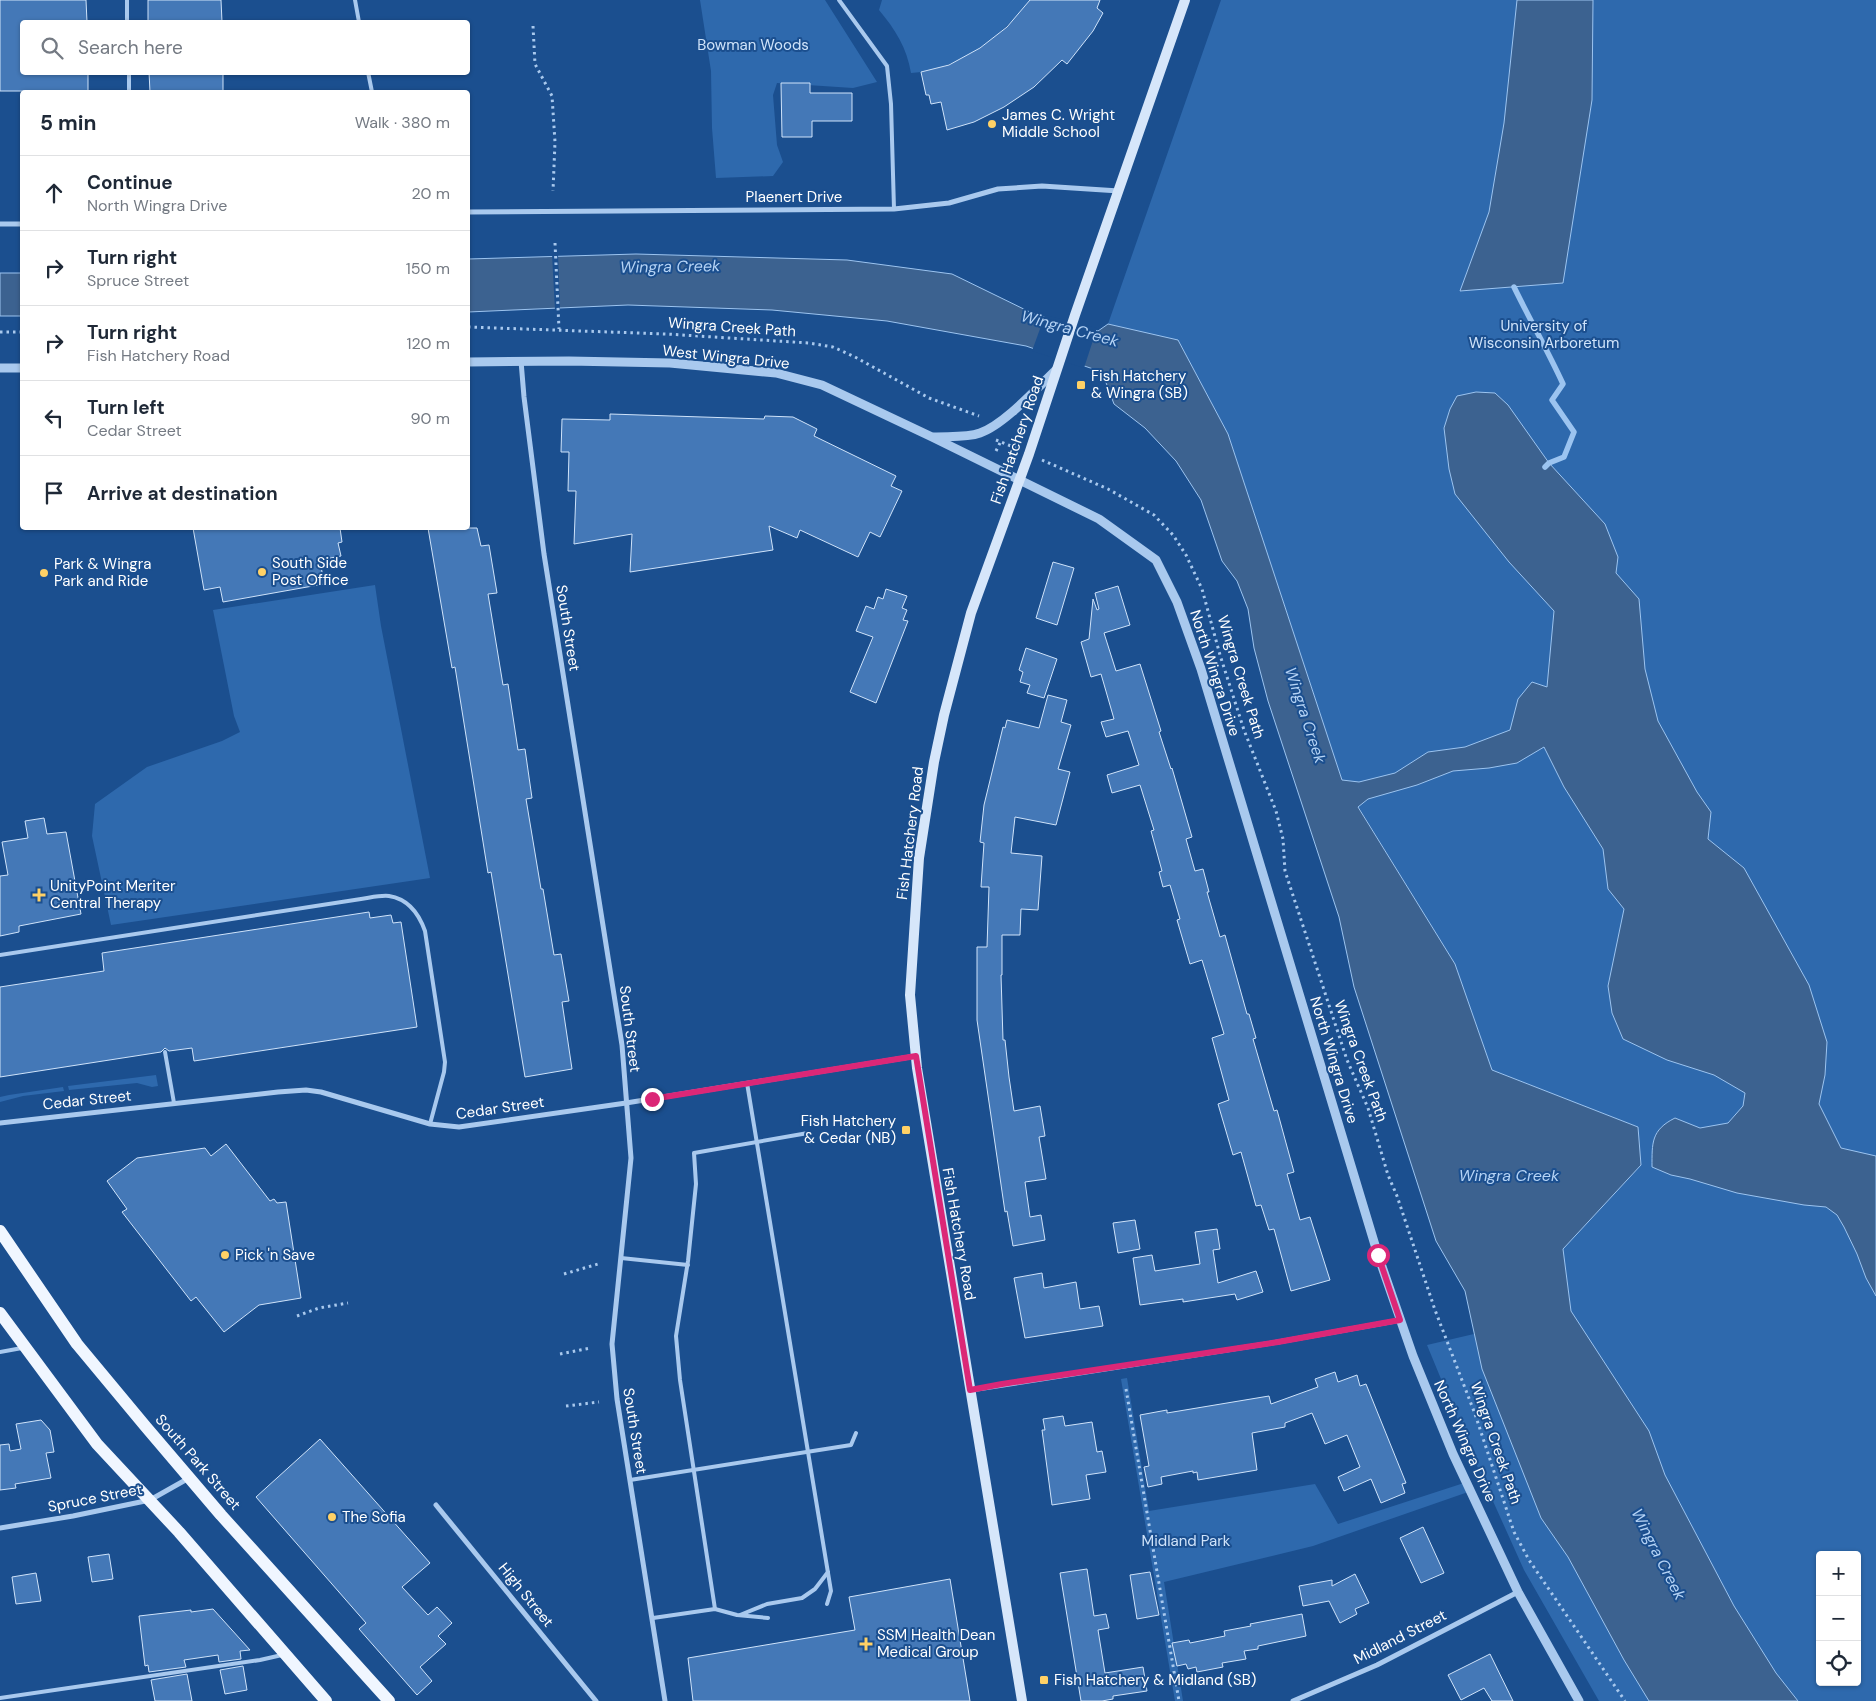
<!DOCTYPE html>
<html lang="en">
<head>
<meta charset="utf-8">
<style>
  body { margin:0; font-family:"DM Sans",sans-serif; background:#f6f6f7; color:#1f2937 }
  .controls { position:absolute; right:15px; bottom:15px; display:grid; overflow:hidden; border-radius:5px; box-shadow:0 1px 4px #0004 }
  .controls button { width:45px; height:45px; display:grid; place-items:center; padding:0; border:0; border-bottom:1px solid #e0e1e3; background:#fff; color:#1f2937; font:25px sans-serif }
  .stop { position:absolute; width:15px; height:15px; margin:-11px; border:4px solid #db2777; border-radius:50%; background:#fff }
  .stop.end { background:#db2777; border-color:#fff; box-shadow:0 1px 5px #0008 }
  .list { margin:0; padding:0; list-style:none }
  h2 { display:flex; justify-content:space-between; align-items:center; height:65px; margin:0; padding:0 20px; font-size:21px }
  h2 small { font-size:16px; font-weight:400; color:#747a83 }
  .list li { display:grid; grid-template-columns:32px 1fr auto; gap:15px; align-items:center; box-sizing:border-box; height:75px; padding:0 20px; border-top:1px solid #e0e1e3 }
  .list b { display:block; font-size:19px; white-space:nowrap }
  .list p { margin:0; font-size:16px; white-space:nowrap; color:#747a83 }
  .list em { font-size:16px; font-style:normal; color:#747a83 }
  .icon { flex:none; width:28px; height:28px; fill:none; stroke:currentColor; stroke-width:2; stroke-linecap:round; stroke-linejoin:round }
  .map { position:relative; flex:none; width:1876px; height:1701px; overflow:hidden }
  .search { position:absolute; background:#fff; box-shadow:0 1px 4px #0004; left:20px; top:20px; width:450px; height:55px; display:flex; align-items:center; gap:12px; box-sizing:border-box; padding:0 18px; border-radius:5px; color:#747a83; font-size:19px }
  .panel { position:absolute; background:#fff; box-shadow:0 1px 4px #0004; left:20px; top:90px; width:450px; height:440px; border-radius:5px }
  .map>svg:first-child { display:block }
  .green { fill:#2e69ad; fill-rule:evenodd }
  .water { fill:#3c6290; stroke:#9cc4f0 }
  .pier { fill:#1b4f8f }
  .lines { fill:none; stroke-linecap:round; stroke-linejoin:round }
  .stream { stroke:#9cc4f0; stroke-width:5.5 }
  .building { fill:#4478b7; stroke:#cfe3fa }
  .path { stroke:#a9c9ee; stroke-width:3; stroke-dasharray:2.5 4; stroke-linecap:butt }
  .service { stroke:#a9c9ee; stroke-width:4 }
  .minor { stroke:#a9c9ee; stroke-width:5 }
  .tertiary { stroke:#a9c9ee; stroke-width:9 }
  .secondary { stroke:#d6e6fa; stroke-width:10 }
  .primary { stroke:#f0f6ff; stroke-width:12 }
  .route { stroke:#db2777; stroke-width:6 }
  .poi-dot { fill:#ffd166; stroke:#1b4f8f; stroke-width:2 }
  .labels { text-anchor:middle; stroke-width:4; stroke-linejoin:round; paint-order:stroke }
  .park-label { font-size:15px; fill:#cfe3fa; stroke:#1b4f8f }
  .poi-label { font-size:15px; fill:#fff; stroke:#1b4f8f; text-anchor:start }
  .street-label { font-size:15px; fill:#fff; stroke:#1b4f8f }
  .water-label { font-size:16px; font-style:italic; fill:#b5d3f5; stroke:#1b4f8f }
</style>
</head>
<body>
<div class="map">
<svg width="1876" height="1701" viewBox="0 0 1876 1701">
  <rect width="100%" height="100%" fill="#1b4f8f"/>
  <g class="green">
    <path d="M700,0H825L877,82L853,88L777,83L773,95L777,145L783,162L773,176L716,178L712,128L711,71Z"/>
    <path d="M882,0H1030C1000,38 960,69 911,73C907,48 895,29 879,10Z"/>
    <path d="M1221,0H1876V1701H1599L1524,1570L1474,1459L1427,1345L1571,1311L1563,1249L1641,1165L1638,1127L1492,1070L1455,964L1342,780L1228,434L1178,341L1108,324ZM1820,1555H1857V1682H1820Z"/>
    <path d="M375,585L381,626L430,878L111,925L92,836L95,804L147,767L222,741L240,732L234,716L213,610Z"/>
    <path d="M156,1075L158,1086L152,1087L137,1083L69,1090L68,1086Z"/>
    <path d="M63,1087L64,1091L23,1096L0,1102V1097L9,1095Z"/>
    <path d="M1127,1378L1149,1511L1315,1484L1338,1524L1467,1482L1471,1491L1313,1546L1164,1582L1183,1701H1175L1121,1379Z"/>
  </g>
  <g class="water">
    <path d="M1517,0H1593L1592,100L1563,283L1460,291L1489,212L1504,123Z"/>
    <path d="M636,254L847,260L952,274L1036,315L1098,331L1108,324L1178,340L1228,434L1342,780L1359,782L1395,773L1428,752L1465,747L1510,730L1518,699L1532,682L1547,687L1554,611L1509,562L1455,494L1449,469L1444,428L1450,409L1457,396L1476,392L1495,393L1508,405L1549,463L1605,524L1618,557L1616,573L1639,599L1645,669L1658,721L1697,792L1711,812L1708,839L1744,868L1809,985L1827,1042L1825,1075L1819,1104L1841,1148L1876,1156V1296L1866,1278L1857,1254L1844,1227L1837,1215L1826,1207L1804,1205L1737,1193L1690,1179L1671,1175L1652,1167C1652,1143 1651,1130 1675,1118L1700,1128L1728,1123L1743,1106L1745,1093L1714,1075L1667,1060L1623,1039L1612,1013L1608,986L1624,909L1608,889L1603,849L1564,787L1544,747L1517,763L1489,768L1453,771L1417,785L1368,799L1358,807L1455,964L1492,1070L1638,1127L1641,1165L1563,1249L1571,1311L1649,1431L1665,1475L1734,1606L1776,1673L1798,1701H1649L1624,1660L1568,1557L1541,1518L1482,1369L1465,1291L1436,1241L1354,987L1339,917L1268,701L1254,648L1248,609L1237,581L1222,561L1201,500L1176,461L1145,428L1114,404L1102,372L1026,346L887,321L772,310L628,305L468,312V259Z"/>
    <path d="M0,273H22V314L20,316H0Z"/>
  </g>
  <g class="pier">
    <path d="M552,254H558L560,310H555Z"/>
    <path d="M1045,315L1097,328L1084,368L1032,351Z"/>
  </g>
  <g class="lines">
    <path class="stream" d="M1514,287C1530,320 1548,351 1563,384L1552,400L1574,432L1564,457L1549,463L1545,467"/>
  </g>
  <g class="building">
    <path d="M0,0H86L87,22H22V72H88V92H52V91H0Z"/>
    <path d="M148,0H221L222,22H148Z"/>
    <path d="M1030,0H1100L1097,8L1103,13L1093,31L1067,64L1062,60L1034,87L1004,107L974,122L947,130L941,102L931,104L929,95H926L921,72L949,65L980,48L1007,27Z"/>
    <path d="M149,72H223V92H150Z"/>
    <path d="M781,83H810V93H852V121H812V137H782Z"/>
    <path d="M610,414L764,419L765,416L793,417L817,429L814,436L896,476L891,486L902,491L880,537L870,532L858,557L800,530L797,538L769,526L773,550L630,572L632,534L574,544L576,491H568L569,452H561L562,419L610,420Z"/>
    <path d="M193,528H340L342,542L338,543L341,556L320,560L324,584L223,602L220,587L204,590Z"/>
    <path d="M428,528H477L481,546L489,545L497,593L488,594L503,685L508,684L518,750L525,749L532,798L526,799L541,889H543L554,955L561,954L569,1001L562,1002L572,1069L525,1077L491,872L488,873L455,667L452,668Z"/>
    <path d="M1053,562L1074,568L1057,625L1036,618Z"/>
    <path d="M1118,586L1130,625L1104,633L1116,671L1140,664L1161,731L1159,732L1171,769L1172,768L1192,837L1186,839L1195,871L1203,869L1209,892H1207L1220,937L1225,935L1247,1014H1249L1256,1038L1253,1039L1274,1111L1277,1110L1286,1143L1294,1172L1287,1174L1300,1220L1310,1217L1330,1280L1291,1291L1274,1229L1269,1230L1261,1205L1256,1206L1241,1152L1233,1155L1218,1104L1229,1100L1212,1038L1224,1034L1202,960L1190,964L1177,920L1180,919L1170,885L1163,887L1159,872L1162,871L1151,831L1154,830L1140,785L1112,793L1107,775L1139,765L1128,731L1106,737L1101,722L1114,719L1101,674L1091,677L1081,642L1089,639L1093,599L1097,610L1099,609L1095,593Z"/>
    <path d="M886,589L907,596L902,608L907,610L903,620L908,621L876,703L850,692L873,637L856,631L866,606L874,609L878,597L883,599Z"/>
    <path d="M1026,648L1057,659L1044,698L1027,693L1030,685L1020,682L1023,672L1019,670Z"/>
    <path d="M1048,695L1067,700L1061,722L1071,725L1058,769L1070,772L1056,825L1015,817L1011,853L1042,856L1038,910L1021,909L1020,935H1002V975H1001L1003,1040H1005L1009,1077L1014,1111L1040,1106L1045,1136L1039,1137L1046,1179L1025,1182L1030,1217L1041,1215L1045,1240L1013,1246L1007,1211L1005,1212L977,1020V947H987L989,887H981L984,843L980,842L984,805L1003,727L1005,728L1007,720L1039,728Z"/>
    <path d="M44,818L47,834L66,832L81,914L19,926V932L0,936V876L8,875L2,842L28,838L25,821Z"/>
    <path d="M369,912L370,918L391,915L393,923L401,922L417,1027L194,1061L192,1048L169,1051L165,1048L161,1052L0,1077V987L104,971L102,953Z"/>
    <path d="M226,1144L270,1201L274,1199L277,1203L286,1202L301,1298L259,1305L224,1332L196,1297L191,1301L122,1212L127,1209L107,1181L137,1158L205,1148L211,1156Z"/>
    <path d="M1135,1220L1140,1249L1118,1253L1113,1223Z"/>
    <path d="M1217,1229L1220,1249L1213,1250L1218,1283L1256,1271L1263,1292L1237,1300L1235,1294L1183,1302V1299L1140,1305L1133,1258L1152,1255L1155,1271L1200,1264L1195,1232Z"/>
    <path d="M1042,1273L1044,1288L1076,1282L1080,1309L1099,1306L1103,1326L1025,1338L1014,1278Z"/>
    <path d="M1335,1372L1338,1382L1357,1375L1360,1386L1366,1384L1406,1483L1402,1484L1405,1493L1381,1503L1371,1479L1344,1491L1338,1477L1360,1467L1347,1435L1325,1444L1312,1413L1285,1423V1427L1252,1433L1257,1470L1198,1480L1197,1472L1193,1473V1471L1161,1477L1162,1484L1148,1487L1144,1467L1149,1466L1140,1415L1167,1410V1413L1269,1396L1271,1404L1318,1387L1315,1379Z"/>
    <path d="M1063,1416L1065,1426L1092,1422L1097,1452L1102,1451L1106,1472L1086,1475L1090,1499L1052,1505L1042,1430H1045L1043,1419Z"/>
    <path d="M41,1420L50,1430L54,1452L46,1453L51,1478L15,1484L16,1488L0,1490V1445L9,1444L10,1451L21,1449L16,1424Z"/>
    <path d="M320,1439L430,1563L402,1587L428,1615L437,1607L452,1623L438,1636L446,1644L420,1667L432,1681L417,1695L359,1629L366,1623L256,1497Z"/>
    <path d="M1423,1527L1444,1573L1421,1583L1400,1538Z"/>
    <path d="M109,1554L113,1579L92,1582L88,1557Z"/>
    <path d="M1087,1569L1094,1616L1106,1614L1109,1628L1098,1630L1105,1673L1143,1667L1147,1691L1113,1696V1699L1102,1701H1081L1060,1573Z"/>
    <path d="M1150,1572L1159,1615L1137,1619L1130,1575Z"/>
    <path d="M36,1573L41,1601L16,1604L12,1577Z"/>
    <path d="M1355,1574L1369,1603L1355,1609L1357,1614L1340,1623L1329,1601L1303,1606L1299,1586L1332,1580V1586Z"/>
    <path d="M950,1579L970,1701H693L688,1658L855,1630L849,1597Z"/>
    <path d="M213,1609L250,1650L240,1651L241,1659L219,1662L218,1655L184,1660L186,1667L149,1672L148,1665L145,1666L139,1616L191,1610V1612Z"/>
    <path d="M1302,1614L1306,1636L1258,1646V1649L1244,1651L1246,1659L1222,1663L1223,1667L1197,1672L1196,1667L1188,1669L1186,1664L1177,1666L1172,1643L1189,1640L1190,1643L1225,1636L1224,1631L1251,1626L1250,1624Z"/>
    <path d="M1490,1654L1513,1701H1492L1484,1688L1461,1700L1448,1675Z"/>
    <path d="M243,1666L247,1690L225,1694L220,1670Z"/>
    <path d="M187,1674L192,1701H155L151,1680Z"/>
  </g>
  <g class="lines">
    <g class="path">
      <path d="M533,26L535,64L552,96L555,142L553,191"/>
      <path d="M555,243L559,329"/>
      <path d="M468,327L666,334L809,343L833,347L855,357L929,398L979,416"/>
      <path d="M0,332H22"/>
      <path d="M996,440L1016,448"/>
      <path d="M996,451L1000,443"/>
      <path d="M1042,460L1108,489L1154,515L1173,535L1186,555L1202,589L1220,655L1244,730L1276,811L1283,839L1285,871L1347,1060L1368,1108L1388,1175L1397,1196L1435,1310L1475,1414L1514,1532L1529,1560L1625,1701"/>
      <path d="M564,1274L598,1264"/>
      <path d="M297,1316L319,1308L348,1303"/>
      <path d="M560,1354L591,1348"/>
      <path d="M1126,1389L1179,1701"/>
      <path d="M566,1406L599,1402"/>
    </g>
    <g class="service">
      <path d="M127,0V22"/>
      <path d="M355,0L359,22"/>
      <path d="M839,0L887,66L891,104L894,209"/>
      <path d="M129,72V92"/>
      <path d="M368,72L372,92"/>
      <path d="M0,955L361,899C369,898 380,895 389,896C408,899 419,914 425,931L445,1062L444,1072L430,1124"/>
      <path d="M165,1052L174,1103"/>
      <path d="M747,1083L831,1591L827,1604"/>
      <path d="M621,1258L688,1265"/>
      <path d="M0,1352L22,1348"/>
      <path d="M630,1480L851,1445L856,1433"/>
      <path d="M715,1609L680,1380L676,1336L688,1261L696,1184L694,1153L808,1133"/>
      <path d="M740,1615L767,1604L802,1598L815,1589L828,1572"/>
      <path d="M653,1618L715,1609L737,1615L768,1618"/>
      <path d="M0,1698L260,1660L282,1655"/>
    </g>
    <g class="minor">
      <path d="M468,212L894,209L949,203L998,189L1042,186L1119,191"/>
      <path d="M0,224H22"/>
      <path d="M521,361L524,397L544,554L622,1045L631,1158L612,1344L617,1399L665,1701"/>
      <path d="M0,1123L278,1092L306,1090L321,1092L430,1124L459,1127L626,1103L916,1056"/>
      <path d="M971,1390L1278,1342L1401,1320"/>
      <path d="M436,1505L596,1701"/>
      <path d="M0,1528L73,1516L150,1500L189,1478"/>
      <path d="M1293,1701L1377,1665L1518,1592"/>
    </g>
    <g class="tertiary">
      <path d="M468,362L569,361L670,363L776,373L822,385L932,437L1099,519L1156,560L1177,602L1201,669L1378,1255L1413,1356L1453,1454L1518,1592L1579,1701"/>
      <path d="M0,368H22"/>
      <path d="M934,437C949,436 966,438 980,433C1004,425 1038,387 1057,369"/>
    </g>
    <path class="secondary" d="M1022,1701L917,1068L910,995L919,858L934,762L944,715L971,613L1029,454L1075,315L1185,0"/>
    <g class="primary">
      <path d="M0,1231L77,1344L146,1427L221,1515L389,1701"/>
      <path d="M0,1313L97,1444L179,1532L326,1701"/>
    </g>
  </g>
  <g class="lines">
    <path class="route" d="M652,1099L916,1056L970,1390L1002,1384L1278,1342L1400,1320L1378,1255"/>
  </g>
  <g class="poi-dot">
    <circle cx="992" cy="124" r="5"/>
    <rect x="1076" y="380" width="10" height="10" rx="2.5"/>
    <circle cx="262" cy="572" r="5"/>
    <circle cx="44" cy="573" r="5"/>
    <path d="M36.5 887.5h5v5h5v5h-5v5h-5v-5h-5v-5h5z"/>
    <rect x="901" y="1125" width="10" height="10" rx="2.5"/>
    <circle cx="225" cy="1255" r="5"/>
    <circle cx="332" cy="1517" r="5"/>
    <path d="M863.5 1636.5h5v5h5v5h-5v5h-5v-5h-5v-5h5z"/>
    <rect x="1039" y="1675" width="10" height="10" rx="2.5"/>
  </g>
  <g class="labels">
    <g class="park-label">
      <text x="753" y="50">Bowman Woods</text>
      <text x="1544" y="331">University of<tspan x="1544" dy="17">Wisconsin Arboretum</tspan></text>
      <text x="1186" y="1546">Midland Park</text>
    </g>
    <g class="poi-label">
      <text x="1002" y="120">James C. Wright<tspan x="1002" dy="17">Middle School</tspan></text>
      <text x="1091" y="381">Fish Hatchery<tspan x="1091" dy="17">&amp; Wingra (SB)</tspan></text>
      <text x="272" y="568">South Side<tspan x="272" dy="17">Post Office</tspan></text>
      <text x="54" y="569">Park &amp; Wingra<tspan x="54" dy="17">Park and Ride</tspan></text>
      <text x="50" y="891">UnityPoint Meriter<tspan x="50" dy="17">Central Therapy</tspan></text>
      <text x="896" y="1126" text-anchor="end">Fish Hatchery<tspan x="896" dy="17">&amp; Cedar (NB)</tspan></text>
      <text x="235" y="1260">Pick 'n Save</text>
      <text x="342" y="1522">The Sofia</text>
      <text x="877" y="1640">SSM Health Dean<tspan x="877" dy="17">Medical Group</tspan></text>
      <text x="1054" y="1685">Fish Hatchery &amp; Midland (SB)</text>
    </g>
    <g class="street-label">
      <text x="794" y="202">Plaenert Drive</text>
      <text transform="translate(732 327) rotate(4)" y="5">Wingra Creek Path</text>
      <text transform="translate(726 357) rotate(6)" y="5">West Wingra Drive</text>
      <text transform="translate(1017 440) rotate(-71)" y="5">Fish Hatchery Road</text>
      <text transform="translate(568 628) rotate(81)" y="5">South Street</text>
      <text transform="translate(1215 673) rotate(72)" y="5">North Wingra Drive</text>
      <text transform="translate(1241 677) rotate(73)" y="5">Wingra Creek Path</text>
      <text transform="translate(910 833) rotate(-83)" y="5">Fish Hatchery Road</text>
      <text transform="translate(630 1029) rotate(83)" y="5">South Street</text>
      <text transform="translate(1334 1060) rotate(73)" y="5">North Wingra Drive</text>
      <text transform="translate(1361 1061) rotate(70)" y="5">Wingra Creek Path</text>
      <text transform="translate(87 1100) rotate(-6)" y="5">Cedar Street</text>
      <text transform="translate(500 1108) rotate(-8)" y="5">Cedar Street</text>
      <text transform="translate(959 1234) rotate(80)" y="5">Fish Hatchery Road</text>
      <text transform="translate(635 1431) rotate(81)" y="5">South Street</text>
      <text transform="translate(1465 1441) rotate(66)" y="5">North Wingra Drive</text>
      <text transform="translate(1496 1443) rotate(71)" y="5">Wingra Creek Path</text>
      <text transform="translate(198 1462) rotate(49)" y="5">South Park Street</text>
      <text transform="translate(95 1498) rotate(-11)" y="5">Spruce Street</text>
      <text transform="translate(526 1595) rotate(51)" y="5">High Street</text>
      <text transform="translate(1400 1637) rotate(-27)" y="5">Midland Street</text>
    </g>
    <g class="water-label">
      <text transform="translate(670 266) rotate(-1)" y="6">Wingra Creek</text>
      <text transform="translate(1070 328) rotate(15)" y="6">Wingra Creek</text>
      <text transform="translate(1306 715) rotate(72)" y="6">Wingra Creek</text>
      <text x="1509" y="1181">Wingra Creek</text>
      <text transform="translate(1659 1554) rotate(63)" y="6">Wingra Creek</text>
    </g>
  </g>
</svg>
<div class="controls">
<button>+</button>
<button>−</button>
<button><svg class="icon" aria-label="locate" viewBox="0 0 24 24"><circle cx="12" cy="12" r="6"/><path d="M12 2v4M12 18v4M2 12h4M18 12h4"/></svg></button>
</div>
<div class="stop" style="left:1378px;top:1255px"></div>
<div class="stop end" style="left:652px;top:1099px"></div>
<div class="search"><svg class="icon" aria-label="search" viewBox="0 0 24 24"><circle cx="10" cy="10" r="6"/><path d="M15 15l6 6"/></svg>Search here</div>
<section class="panel">
<h2>5 min<small>Walk · 380 m</small></h2>
<ul class="list">
<li><svg class="icon" aria-label="ahead" viewBox="0 0 24 24"><path d="M12 20V5M6 11l6-6 6 6"/></svg><div><b>Continue</b><p>North Wingra Drive</p></div><em>20 m</em></li>
<li><svg class="icon" aria-label="right" viewBox="0 0 24 24"><path d="M7 20v-9h11M14 6l5 5-5 5"/></svg><div><b>Turn right</b><p>Spruce Street</p></div><em>150 m</em></li>
<li><svg class="icon" aria-label="right" viewBox="0 0 24 24"><path d="M7 20v-9h11M14 6l5 5-5 5"/></svg><div><b>Turn right</b><p>Fish Hatchery Road</p></div><em>120 m</em></li>
<li><svg class="icon" aria-label="left" viewBox="0 0 24 24"><path d="M17 20v-9H6M10 6l-5 5 5 5"/></svg><div><b>Turn left</b><p>Cedar Street</p></div><em>90 m</em></li>
<li><svg class="icon" aria-label="arrive" viewBox="0 0 24 24"><path d="M6 21V4h12l-3 4 3 4H6"/></svg><div><b>Arrive at destination</b></div></li>
</ul>
</section>
</div>
</body>
</html>
